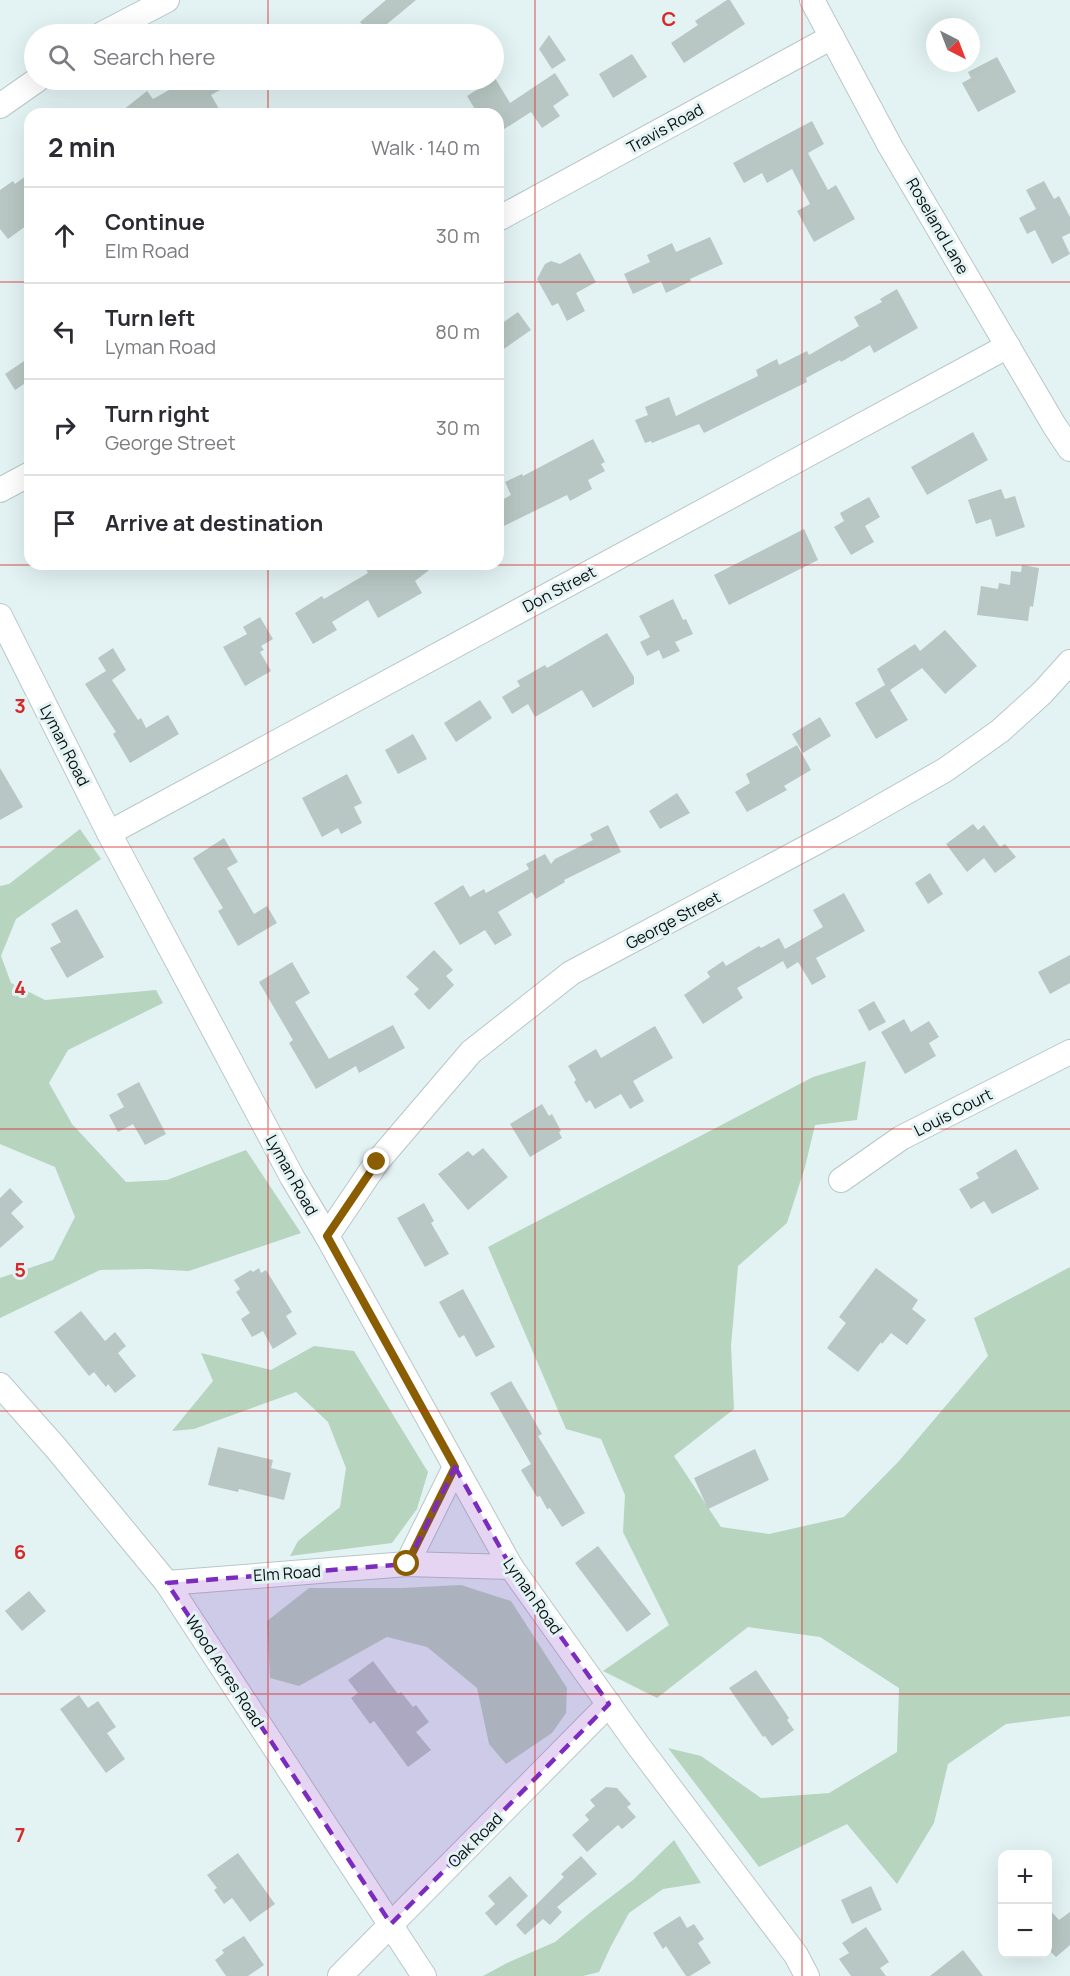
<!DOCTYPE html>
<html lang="en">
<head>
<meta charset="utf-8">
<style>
  body { margin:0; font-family:Manrope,sans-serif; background:#f7f7f7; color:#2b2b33 }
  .controls { position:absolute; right:18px; bottom:18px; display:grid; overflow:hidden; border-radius:12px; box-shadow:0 6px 24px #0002 }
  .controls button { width:54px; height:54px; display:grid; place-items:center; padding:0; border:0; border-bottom:2px solid #e1e1e2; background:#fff; color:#2b2b33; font:30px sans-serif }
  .compass { position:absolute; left:926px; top:18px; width:54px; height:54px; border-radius:50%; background:#fff; box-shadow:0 6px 24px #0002; rotate:138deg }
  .stop { position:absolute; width:18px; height:18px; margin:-14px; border:4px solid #8a5d00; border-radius:50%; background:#fff }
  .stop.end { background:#8a5d00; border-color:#fff; box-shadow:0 2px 6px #0008 }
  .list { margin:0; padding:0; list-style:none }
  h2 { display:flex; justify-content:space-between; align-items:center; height:78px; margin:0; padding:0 24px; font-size:26px }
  h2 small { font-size:20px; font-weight:400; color:#7c7c81 }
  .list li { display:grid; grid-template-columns:39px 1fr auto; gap:18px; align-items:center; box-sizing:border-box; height:96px; padding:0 24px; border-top:2px solid #e1e1e2 }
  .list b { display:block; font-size:22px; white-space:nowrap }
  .list p { margin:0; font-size:20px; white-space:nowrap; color:#7c7c81 }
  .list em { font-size:20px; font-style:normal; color:#7c7c81 }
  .icon { flex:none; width:33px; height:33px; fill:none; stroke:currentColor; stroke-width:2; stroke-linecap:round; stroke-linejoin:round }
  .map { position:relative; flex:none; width:1070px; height:1976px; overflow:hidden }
  .search { position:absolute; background:#fff; box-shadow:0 6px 24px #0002; left:24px; top:24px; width:480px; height:66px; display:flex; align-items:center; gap:15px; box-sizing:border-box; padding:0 21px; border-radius:33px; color:#7c7c81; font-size:22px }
  .panel { position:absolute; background:#fff; box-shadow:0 6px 24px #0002; left:24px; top:108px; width:480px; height:462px; border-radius:18px }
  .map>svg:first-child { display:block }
  .green { fill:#b7d4be }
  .building { fill:#b8c7c3 }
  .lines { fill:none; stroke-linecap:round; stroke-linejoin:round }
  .minor-casing { stroke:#b7c7c8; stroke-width:26 }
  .minor { stroke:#fff; stroke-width:24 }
  .route { stroke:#8a5d00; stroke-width:8 }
  .marked { fill:#7b2cbf; fill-opacity:0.2; stroke:#7b2cbf; stroke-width:4.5; stroke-dasharray:12 8; stroke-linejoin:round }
  .grid { fill:none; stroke:#d62828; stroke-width:1.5; stroke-opacity:0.55 }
  .labels { text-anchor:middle; stroke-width:6; stroke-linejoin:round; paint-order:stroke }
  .street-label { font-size:16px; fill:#080d0e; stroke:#e3f3f4 }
  .grid-label { font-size:20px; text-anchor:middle; font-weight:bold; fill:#d62828; stroke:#e3f3f4; stroke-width:6; stroke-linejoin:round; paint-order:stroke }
</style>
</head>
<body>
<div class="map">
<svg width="1070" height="1976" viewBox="0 0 1070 1976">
  <rect width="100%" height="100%" fill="#e3f3f4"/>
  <g class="green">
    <path d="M80,829L101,859L16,919L1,956L11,983L45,1000L156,990L163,1003L68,1050L49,1083L72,1124L126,1182L167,1180L246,1150L301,1233L189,1271L148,1269L100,1270L0,1318V1278L53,1260L75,1217L55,1167L0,1144V886L9,884Z"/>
    <path d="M866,1061L857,1120L815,1125L805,1167L787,1223L738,1266L731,1346L734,1409L674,1456L721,1527L769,1534L844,1517L899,1461L988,1356L974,1318L1070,1267V1716L1006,1724L948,1764L934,1823L897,1884L847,1824L759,1867L668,1748L701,1756L761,1798L829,1793L897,1752L899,1688L820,1637L748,1627L657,1698L603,1671L669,1625L623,1532L625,1495L601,1439L566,1429L488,1247L813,1077Z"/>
    <path d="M314,1346L354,1351L428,1472L417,1509L392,1543L290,1556L298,1541L340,1507L346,1468L328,1422L296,1392L194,1429L172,1431L213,1381L201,1353L271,1370Z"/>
    <path d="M461,1585L511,1601L567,1688L566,1713L552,1733L506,1764L489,1744L477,1688L427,1647L387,1637L299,1686L270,1678L267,1621L309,1588H401Z"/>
    <path d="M674,1840L701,1883L663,1889L629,1913L611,1946L599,1972L583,1976H483L507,1963L555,1942L591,1912L633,1880Z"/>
  </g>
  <g class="building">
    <path d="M386,0H416L375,34H371L360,22Z"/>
    <path d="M727,0H730L745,24L684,63L671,43L698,25L695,21Z"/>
    <path d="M549,35L566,60L552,69L539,49Z"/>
    <path d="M632,54L647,77L613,98L599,74Z"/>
    <path d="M997,57L1016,92L978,112L962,83L971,78L968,72Z"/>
    <path d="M555,73L569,95L553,106L560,116L542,128L531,112L498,133V114H478L467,96L495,78L510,103Z"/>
    <path d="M187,80H238L211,95L222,114H118L147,91L153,99Z"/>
    <path d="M812,121L824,144L808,153L828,190L836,185L855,219L814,242L797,211L810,204L792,169L767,183L762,173L744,183L733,163Z"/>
    <path d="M30,173V223L8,239L0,229V190L13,181L15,184Z"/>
    <path d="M1044,181L1054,199L1059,196L1070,217V233L1062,237L1070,254L1052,264L1035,230L1027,234L1019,218L1036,209L1026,190Z"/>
    <path d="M710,237L723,264L690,279L691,281L666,293L661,281L633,294L624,274L650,262L647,255L672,243L676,252Z"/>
    <path d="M580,253L596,282L576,293L585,311L567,321L558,303L552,306L537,279L545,264L551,261L560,264Z"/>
    <path d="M897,289L918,328L874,353L870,345L841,362L840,360L806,378L807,382L704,433L699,424L652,443L651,441L645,443L635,420L648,415L645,407L669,397L676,416L758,376L756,370L777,359L779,365L807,351L809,355L859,326L854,317L882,302L880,299Z"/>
    <path d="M518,312L531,330L498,353V326Z"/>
    <path d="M30,357V380L15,390L5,374Z"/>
    <path d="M973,432L988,460L927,495L911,467Z"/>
    <path d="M593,439L605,462L601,464L605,471L588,480L592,489L570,501L567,495L498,529V502L511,495L505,482L522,474L523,476Z"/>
    <path d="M1001,489L1005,499L1015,496L1025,527L996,537L991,519L976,524L968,500Z"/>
    <path d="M869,497L880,517L865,526L874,542L851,555L834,527L844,521L840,513Z"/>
    <path d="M804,529L818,560L729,605L714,575Z"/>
    <path d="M363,564H437L415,581L422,593L378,618L368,600L332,622L337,630L313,644L295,613L322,596L324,599L368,573Z"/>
    <path d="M1022,565L1039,568L1033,607L1030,606L1028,621L977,615L981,586L998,589L999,583L1010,585L1011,571L1021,572Z"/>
    <path d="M673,599L683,620L686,619L693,634L675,642L680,651L663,659L659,650L647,656L640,642L650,637L639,616Z"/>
    <path d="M260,617L273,639L261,646L264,650L260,652L271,671L245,686L223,647L247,634L243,627Z"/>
    <path d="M945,630L977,666L945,694L922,668L890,690L908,720L876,739L855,703L885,685L877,669L915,644L920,651Z"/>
    <path d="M607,633L634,677V684L593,708L582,690L535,717L528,704L512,714L502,697L520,686L517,681L545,665L547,668Z"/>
    <path d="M113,648L126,670L112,680L138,720L141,718L146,728L168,715L179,734L130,763L113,734L116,732L85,684L106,671L98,658Z"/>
    <path d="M480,700L492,718L456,742L444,723Z"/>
    <path d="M820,717L831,736L803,753L792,734Z"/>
    <path d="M413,734L427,759L398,774L385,750Z"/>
    <path d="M797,745L811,770L784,786L787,790L747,812L735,792L750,783L746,774Z"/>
    <path d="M0,768L23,807L0,820Z"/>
    <path d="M347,774L362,803L354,807L362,823L341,834L338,828L322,837L302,798Z"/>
    <path d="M677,793L690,813L660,829L649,811Z"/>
    <path d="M973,824L978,830L984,825L1000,847L1005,844L1016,857L995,873L984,858L967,872L946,844Z"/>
    <path d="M608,825L621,852L564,880L565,882L536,899L532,892L498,912L512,935L495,945L485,930L460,945L434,903L463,885L470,897L484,889L486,893L529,869L526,864L545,854L551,864L555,859L593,840L590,834Z"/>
    <path d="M224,838L238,862L227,868L254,914L267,906L277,923L238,946L218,911L223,908L193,858Z"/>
    <path d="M930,873L943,894L928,904L915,883Z"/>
    <path d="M844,893L865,931L816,958L826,977L812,985L798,962L787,969L783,961L737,988L743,998L703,1024L684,995L710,977L707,972L723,961L726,966L759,946L761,948L779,938L785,949L823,927L813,910Z"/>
    <path d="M77,909L104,957L67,978L50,948L61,942L51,924Z"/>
    <path d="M434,950L453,970L446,976L454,985L429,1010L414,994L419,989L406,977Z"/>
    <path d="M1070,955V983L1050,994L1038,972Z"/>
    <path d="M292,962L310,993L295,1002L329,1059L393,1025L405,1048L359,1073L356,1066L316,1089L289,1043L293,1040L259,982Z"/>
    <path d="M874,1001L886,1022L869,1031L858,1010Z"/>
    <path d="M904,1019L911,1032L929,1021L939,1037L929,1043L936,1056L905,1074L881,1032Z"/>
    <path d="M655,1026L673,1058L633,1081L644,1101L630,1109L621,1094L595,1109L590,1100L586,1103L574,1082L576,1080L568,1066L596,1049L601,1058Z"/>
    <path d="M139,1082L166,1134L145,1145L133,1124L118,1132L109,1115L124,1107L117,1094Z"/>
    <path d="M542,1104L549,1116L552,1114L561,1131L559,1132L562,1138L530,1157L510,1124Z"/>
    <path d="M483,1148L508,1177L468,1210L438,1174L468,1151L473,1156Z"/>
    <path d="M1016,1149L1039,1189L992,1214L984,1201L971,1209L959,1189L979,1178L976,1173Z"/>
    <path d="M10,1188L23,1202L11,1213L24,1227L0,1248V1198Z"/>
    <path d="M424,1203L434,1221L431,1223L449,1254L425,1267L397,1218Z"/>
    <path d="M259,1268L261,1273L266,1270L292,1312L286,1316L297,1334L273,1349L263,1331L252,1337L241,1319L250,1313L236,1292L240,1289L234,1280L251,1270L253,1272Z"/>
    <path d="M876,1268L918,1300L912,1309L926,1320L907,1345L891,1333L882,1344L881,1342L858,1372L827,1348L846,1323L839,1317Z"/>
    <path d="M463,1289L495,1347L476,1357L464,1335L459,1338L439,1302Z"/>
    <path d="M81,1311L105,1341L115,1332L126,1346L118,1353L136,1376L115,1393L108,1384L106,1387L94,1372L89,1376L54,1332Z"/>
    <path d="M511,1381L542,1434L538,1436L585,1513L562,1527L550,1508L547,1509L540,1496L537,1497L521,1470L531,1464L490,1393Z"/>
    <path d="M218,1447L273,1460L271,1468L291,1473L284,1500L239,1489L238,1492L208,1485Z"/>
    <path d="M755,1449L769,1480L708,1509L694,1478Z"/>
    <path d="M598,1546L651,1614L627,1632L575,1563Z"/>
    <path d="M29,1591L46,1611L22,1631L5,1611Z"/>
    <path d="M373,1661L398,1694L401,1692L413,1707L416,1705L429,1722L416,1732L431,1750L408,1767L374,1721L370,1724L351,1698L358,1693L348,1680Z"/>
    <path d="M756,1670L789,1718L787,1720L794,1730L772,1746L765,1736L763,1737L729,1688Z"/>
    <path d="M79,1695L88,1708L98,1701L116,1727L107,1733L125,1759L106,1773L60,1709Z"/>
    <path d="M606,1787L617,1788L631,1804L627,1807L636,1817L622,1829L618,1825L587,1852L572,1835L589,1820L585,1815L595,1806L590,1800Z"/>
    <path d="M238,1853L275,1904L250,1922L232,1898L224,1904L214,1890L217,1888L207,1875Z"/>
    <path d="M581,1856L597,1874L557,1907L562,1912L550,1925L543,1919L525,1935L516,1925L564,1877L561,1874Z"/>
    <path d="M510,1876L528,1896L496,1926L485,1913L495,1904L488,1896Z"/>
    <path d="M871,1886L882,1910L852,1924L841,1900Z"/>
    <path d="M1047,1907L1059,1920L1070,1912V1945L1056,1957L1047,1948Z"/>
    <path d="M680,1916L687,1928L694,1924L704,1939L698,1943L711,1963L690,1976H686L666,1946L663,1949L653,1933Z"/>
    <path d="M866,1927L889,1962L880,1968L886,1976H851L839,1959L849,1953L842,1943Z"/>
    <path d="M244,1936L264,1965L248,1976H226L215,1960L224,1953L222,1950Z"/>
    <path d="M963,1950L983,1976H930Z"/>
  </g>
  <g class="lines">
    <g class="minor-casing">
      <g id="minor">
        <path d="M812,0L890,146L1054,425L1070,449"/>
        <path d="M102,34L167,0"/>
        <path d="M0,106L37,80"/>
        <path d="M498,219L832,37"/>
        <path d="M0,490L30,474"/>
        <path d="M0,616L109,833L292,1177L327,1236L511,1567L637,1744L796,1955L807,1976"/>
        <path d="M109,833L1008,346"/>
        <path d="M841,1180L901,1138L1070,1052"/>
        <path d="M327,1236L377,1162L471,1052L571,973L845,827L945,770L1000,731L1042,693L1070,662"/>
        <path d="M0,1385L56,1448L167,1583L424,1976"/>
        <path d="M407,1564L455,1467"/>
        <path d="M167,1583L407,1564L511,1567"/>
        <path d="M340,1976L609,1704"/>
      </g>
    </g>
    <use href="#minor" class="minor"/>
  </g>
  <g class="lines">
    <path class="route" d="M377,1162L327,1236L455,1467L407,1564"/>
  </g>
  <path class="marked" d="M455,1467L511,1567L609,1704L391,1924L167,1583L407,1564Z"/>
  <path class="grid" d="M268,0V34M535,0V1976M802,0V1976M268,80V114M0,282H30M498,282H1070M268,564V1976M0,565H1070M0,847H1070M0,1129H1070M0,1411H1070M0,1694H1070"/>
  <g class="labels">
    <g class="street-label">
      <text transform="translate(665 128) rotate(-29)" y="6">Travis Road</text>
      <text transform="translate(938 226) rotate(60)" y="6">Roseland Lane</text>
      <text transform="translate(559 589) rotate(-28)" y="6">Don Street</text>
      <text transform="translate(65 745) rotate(63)" y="6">Lyman Road</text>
      <text transform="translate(673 920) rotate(-28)" y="6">George Street</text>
      <text transform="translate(953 1112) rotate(-27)" y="6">Louis Court</text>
      <text transform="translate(292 1175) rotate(61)" y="6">Lyman Road</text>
      <text transform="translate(287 1573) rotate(-4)" y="6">Elm Road</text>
      <text transform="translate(533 1596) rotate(55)" y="6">Lyman Road</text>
      <text transform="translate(225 1671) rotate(57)" y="6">Wood Acres Road</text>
      <text transform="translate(475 1840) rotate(-45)" y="6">Oak Road</text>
    </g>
  </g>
  <g class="grid-label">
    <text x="669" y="26">C</text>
    <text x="20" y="713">3</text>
    <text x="20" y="995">4</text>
    <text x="20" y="1277">5</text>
    <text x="20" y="1559">6</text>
    <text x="20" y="1842">7</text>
  </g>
</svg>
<div class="controls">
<button>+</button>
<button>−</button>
</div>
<svg class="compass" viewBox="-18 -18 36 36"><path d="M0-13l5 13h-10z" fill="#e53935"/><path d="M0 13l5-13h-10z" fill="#7c7c81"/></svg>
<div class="stop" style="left:407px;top:1564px"></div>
<div class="stop end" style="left:377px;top:1162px"></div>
<div class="search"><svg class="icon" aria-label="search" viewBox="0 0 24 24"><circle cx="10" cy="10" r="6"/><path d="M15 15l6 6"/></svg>Search here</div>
<section class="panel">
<h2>2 min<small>Walk · 140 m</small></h2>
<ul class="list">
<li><svg class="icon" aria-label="ahead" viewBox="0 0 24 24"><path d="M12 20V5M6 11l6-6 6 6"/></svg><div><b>Continue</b><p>Elm Road</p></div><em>30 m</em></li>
<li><svg class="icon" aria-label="left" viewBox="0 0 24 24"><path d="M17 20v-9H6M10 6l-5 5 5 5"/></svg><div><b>Turn left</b><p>Lyman Road</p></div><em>80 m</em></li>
<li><svg class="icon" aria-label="right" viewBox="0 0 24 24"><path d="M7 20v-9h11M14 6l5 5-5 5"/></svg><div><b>Turn right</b><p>George Street</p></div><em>30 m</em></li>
<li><svg class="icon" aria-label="arrive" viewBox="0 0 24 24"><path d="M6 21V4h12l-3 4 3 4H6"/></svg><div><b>Arrive at destination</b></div></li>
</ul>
</section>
</div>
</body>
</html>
